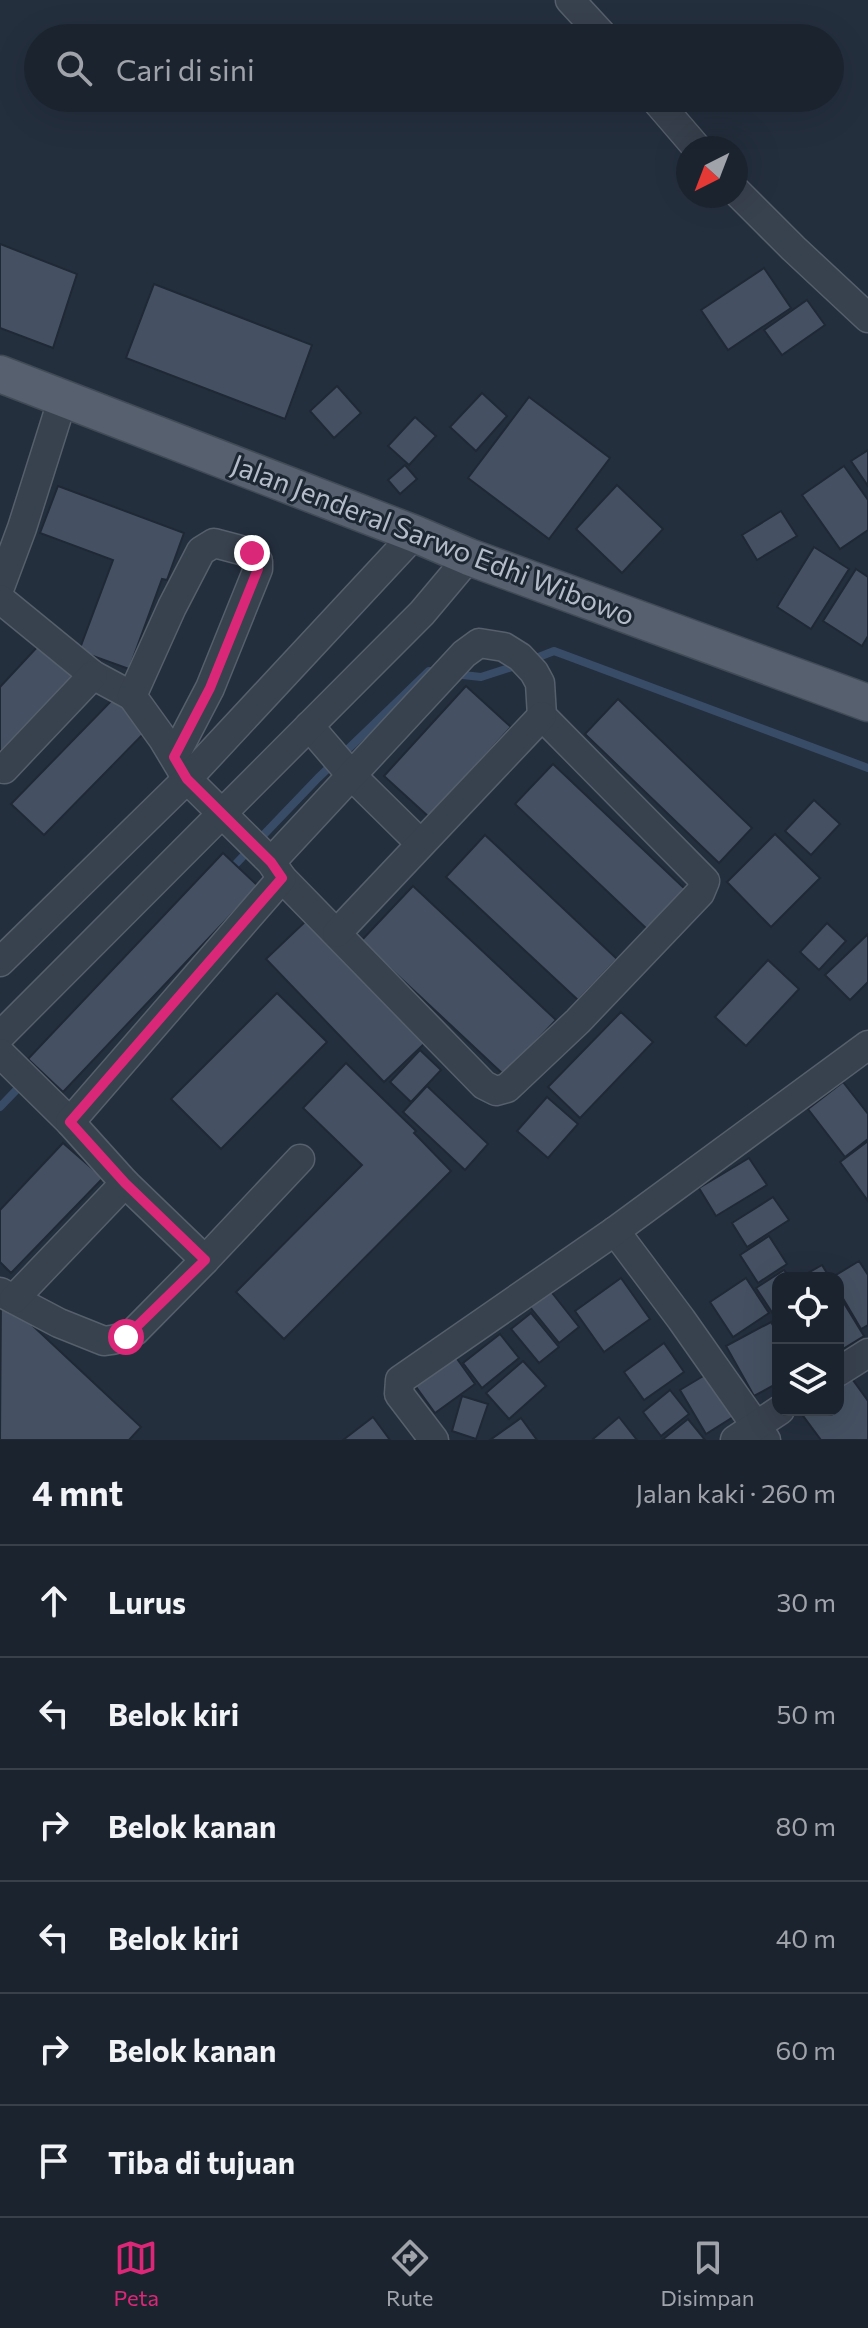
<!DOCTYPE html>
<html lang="id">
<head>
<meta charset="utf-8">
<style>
  body { margin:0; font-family:Commissioner,sans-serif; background:#242b36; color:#f1f3f6 }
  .controls { position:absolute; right:24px; bottom:24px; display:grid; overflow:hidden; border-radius:16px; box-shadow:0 8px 32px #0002 }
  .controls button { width:72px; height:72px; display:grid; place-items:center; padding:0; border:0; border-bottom:2px solid #39404a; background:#1b232e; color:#f1f3f6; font:40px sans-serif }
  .compass { position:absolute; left:676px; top:136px; width:72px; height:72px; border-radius:50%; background:#1b232e; box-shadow:0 8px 32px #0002; rotate:222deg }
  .stop { position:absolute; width:24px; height:24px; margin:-18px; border:6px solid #db2777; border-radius:50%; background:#fff }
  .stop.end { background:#db2777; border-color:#fff; box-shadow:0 2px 8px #0008 }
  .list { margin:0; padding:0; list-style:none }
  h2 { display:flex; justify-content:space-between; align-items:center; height:104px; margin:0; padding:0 32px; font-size:34px }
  h2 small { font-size:26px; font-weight:400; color:#a0a4aa }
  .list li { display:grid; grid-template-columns:52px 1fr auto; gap:24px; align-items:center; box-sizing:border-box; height:112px; padding:0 32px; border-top:2px solid #39404a }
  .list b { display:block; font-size:30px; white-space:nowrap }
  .list em { font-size:26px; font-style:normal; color:#a0a4aa }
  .icon { flex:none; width:44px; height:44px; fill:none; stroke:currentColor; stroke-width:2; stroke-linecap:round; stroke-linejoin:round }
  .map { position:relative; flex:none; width:868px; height:1440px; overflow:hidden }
  .search { position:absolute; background:#1b232e; box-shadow:0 8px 32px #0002; left:24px; right:24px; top:24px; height:88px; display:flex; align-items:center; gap:20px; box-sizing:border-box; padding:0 28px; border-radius:44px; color:#a0a4aa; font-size:30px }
  .sheet { height:776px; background:#1b232e }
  nav { display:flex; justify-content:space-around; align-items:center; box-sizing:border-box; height:112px; border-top:2px solid #39404a; background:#1b232e; font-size:22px; color:#a0a4aa }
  nav a { display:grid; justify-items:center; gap:4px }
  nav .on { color:#db2777 }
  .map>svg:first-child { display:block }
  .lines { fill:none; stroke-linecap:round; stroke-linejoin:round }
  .stream { stroke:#394c67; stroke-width:8 }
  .building { fill:#455162; stroke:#1f2835; stroke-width:2 }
  .minor-casing { stroke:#565f6c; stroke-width:31 }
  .major-casing { stroke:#414a57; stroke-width:39 }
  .minor { stroke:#38414e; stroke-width:28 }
  .major { stroke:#56606e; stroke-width:36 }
  .route { stroke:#db2777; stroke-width:10 }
  .labels { text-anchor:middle; stroke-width:6; stroke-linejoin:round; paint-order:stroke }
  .street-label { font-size:28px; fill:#b4bcc9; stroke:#1d2633 }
</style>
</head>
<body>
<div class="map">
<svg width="868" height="1440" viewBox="0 0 868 1440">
  <rect width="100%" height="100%" fill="#242f3e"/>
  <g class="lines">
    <g class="stream">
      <path d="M531,660L554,651L868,768"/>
      <path d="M454,674L481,677L518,665"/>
      <path d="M229,871L318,778L429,671L433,672"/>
      <path d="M0,1107L24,1082"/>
    </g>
  </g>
  <g class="building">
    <path d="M0,244L77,274L53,348L0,328Z"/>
    <path d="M764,268L791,308L728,350L701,310Z"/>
    <path d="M154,284L312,345L285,419L126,358Z"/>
    <path d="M807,300L825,325L782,355L764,330Z"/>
    <path d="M337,386L361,413L334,438L310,411Z"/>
    <path d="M482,393L507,416L476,451L450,427Z"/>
    <path d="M529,397L610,458L549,539L468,478Z"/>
    <path d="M415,417L436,436L409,465L388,446Z"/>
    <path d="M868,450V486L851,461Z"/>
    <path d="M405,465L417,479L400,494L388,480Z"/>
    <path d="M844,466L868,500V530L840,549L802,495Z"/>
    <path d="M617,485L663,529L622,573L576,529Z"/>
    <path d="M58,486L184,533L167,580L162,579L129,669L79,651L113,560L40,533Z"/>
    <path d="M781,511L797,536L757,560L742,535Z"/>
    <path d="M814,547L849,569L811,629L777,607Z"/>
    <path d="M856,569L868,577V636L862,646L823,621Z"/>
    <path d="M40,644L77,679L0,761V687Z"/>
    <path d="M466,686L511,727L429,817L384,776Z"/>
    <path d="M118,694L151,726L44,835L11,804Z"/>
    <path d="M618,699L752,828L719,863L585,734Z"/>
    <path d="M553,764L686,890L648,930L515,804Z"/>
    <path d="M814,800L840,824L811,855L785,831Z"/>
    <path d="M775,834L820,878L771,927L727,882Z"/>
    <path d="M485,835L617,959L578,1000L446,877Z"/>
    <path d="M223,853L258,886L63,1092L28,1059Z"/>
    <path d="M413,886L556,1020L504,1075L361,941Z"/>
    <path d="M308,919L426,1042L384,1082L266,959Z"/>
    <path d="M827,923L846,941L819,970L800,952Z"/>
    <path d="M868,934V982L850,1000L825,975Z"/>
    <path d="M768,960L799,989L746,1046L715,1017Z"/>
    <path d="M277,993L327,1042L221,1149L171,1099Z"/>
    <path d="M621,1012L653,1042L580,1118L548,1087Z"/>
    <path d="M420,1050L441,1070L411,1102L390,1082Z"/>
    <path d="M346,1063L416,1131L414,1133L451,1171L284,1339L236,1292L362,1165L303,1108Z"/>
    <path d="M843,1082L868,1114V1139L845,1157L808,1109Z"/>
    <path d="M427,1086L488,1144L465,1170L403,1112Z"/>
    <path d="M547,1097L578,1124L548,1158L517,1131Z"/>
    <path d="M868,1141V1201L840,1162Z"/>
    <path d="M63,1143L103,1178L11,1273L0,1262V1210Z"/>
    <path d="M749,1158L767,1185L716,1216L699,1188Z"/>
    <path d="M773,1197L789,1220L747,1247L732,1223Z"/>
    <path d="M769,1236L787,1264L758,1283L740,1255Z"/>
    <path d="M859,1261L868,1275V1325L861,1329L838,1290V1278H831Z"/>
    <path d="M822,1265L830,1278H799Z"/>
    <path d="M784,1270L790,1278H778L777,1320L756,1288Z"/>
    <path d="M621,1278L650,1319L604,1352L575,1311Z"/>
    <path d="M746,1278L769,1313L733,1337L710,1302Z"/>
    <path d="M549,1289L579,1327L559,1343L529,1306Z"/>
    <path d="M839,1295L864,1336L838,1352V1296Z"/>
    <path d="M1,1296L141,1427L129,1440H0Z"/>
    <path d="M531,1313L559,1347L539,1363L511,1329Z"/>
    <path d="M771,1322L778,1334V1383L754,1396L726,1346Z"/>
    <path d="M500,1334L519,1358L482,1388L463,1363Z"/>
    <path d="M664,1343L684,1372L644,1400L624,1372Z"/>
    <path d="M455,1356L475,1384L435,1413L414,1384Z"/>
    <path d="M523,1361L546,1386L509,1419L486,1393Z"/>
    <path d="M715,1369L741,1412L706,1434L680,1390Z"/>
    <path d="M850,1376L868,1401V1440H821L801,1413L804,1410H838V1385Z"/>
    <path d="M670,1390L689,1414L661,1436L643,1412Z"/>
    <path d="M462,1396L488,1404L476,1439L452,1431Z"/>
    <path d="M373,1417L390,1440H343Z"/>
    <path d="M619,1417L637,1440H594L593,1439Z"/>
    <path d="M521,1418L537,1440H490Z"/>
    <path d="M688,1419L705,1440H662Z"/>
  </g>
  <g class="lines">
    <g class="minor-casing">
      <g id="minor">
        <path d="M570,0L605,38"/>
        <path d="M654,98L697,148"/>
        <path d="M736,191L793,248L868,318"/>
        <path d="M0,587L22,528L63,398"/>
        <path d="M0,599L93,675L132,696"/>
        <path d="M309,726L352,776L420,843"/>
        <path d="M174,757L210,688L258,569V561L252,553L214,543L201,551L172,607L132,696L163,739L187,779L271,862L282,878L484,1085L496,1091L507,1088L578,1021L700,893L705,881L542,716L540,683L534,672L520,657L504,647L479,643L464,654L271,862"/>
        <path d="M4,769L93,675"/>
        <path d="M337,933L542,716"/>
        <path d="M0,962L187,779L415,534"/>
        <path d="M0,1036L422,613L469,557"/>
        <path d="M0,1053L70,1122L125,1183L205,1260L135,1331C125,1338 116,1340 104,1341L59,1323L0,1292"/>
        <path d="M70,1122L282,878"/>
        <path d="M615,1231L681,1319L766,1440"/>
        <path d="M205,1260L300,1159"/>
        <path d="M14,1299L125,1183"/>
        <path d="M838,1372L868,1353"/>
        <path d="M434,1440L399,1394L400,1380L615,1231L868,1045"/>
        <path d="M735,1440L780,1410"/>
      </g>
    </g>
    <g class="major-casing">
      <path id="major" d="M0,374L415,534L469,557L868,703"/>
    </g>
    <use href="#minor" class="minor"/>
    <use href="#major" class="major"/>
  </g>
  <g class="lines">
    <path class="route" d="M126,1337L205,1260L125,1183L70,1122L282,878L271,862L187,779L174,757L210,688L258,569V561L252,553"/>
  </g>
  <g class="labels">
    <g class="street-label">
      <text transform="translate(433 540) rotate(21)" y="10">Jalan Jenderal Sarwo Edhi Wibowo</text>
    </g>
  </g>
</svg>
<div class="controls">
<button><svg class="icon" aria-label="locate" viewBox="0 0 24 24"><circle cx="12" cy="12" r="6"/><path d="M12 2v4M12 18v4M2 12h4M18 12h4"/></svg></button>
<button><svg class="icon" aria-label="layers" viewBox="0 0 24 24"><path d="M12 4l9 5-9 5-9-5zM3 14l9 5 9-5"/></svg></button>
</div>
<svg class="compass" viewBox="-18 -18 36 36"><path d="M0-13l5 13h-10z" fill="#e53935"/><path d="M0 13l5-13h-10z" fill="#a0a4aa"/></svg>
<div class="stop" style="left:126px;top:1337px"></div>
<div class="stop end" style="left:252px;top:553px"></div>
<div class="search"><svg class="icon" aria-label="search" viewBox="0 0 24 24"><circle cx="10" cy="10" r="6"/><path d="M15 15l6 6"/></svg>Cari di sini</div>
</div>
<section class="sheet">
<h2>4 mnt<small>Jalan kaki · 260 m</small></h2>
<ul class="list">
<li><svg class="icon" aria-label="ahead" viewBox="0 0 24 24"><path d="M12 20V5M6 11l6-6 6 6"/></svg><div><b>Lurus</b></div><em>30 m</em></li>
<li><svg class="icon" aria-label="left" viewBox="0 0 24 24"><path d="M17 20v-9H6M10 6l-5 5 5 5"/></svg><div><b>Belok kiri</b></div><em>50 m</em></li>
<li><svg class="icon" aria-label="right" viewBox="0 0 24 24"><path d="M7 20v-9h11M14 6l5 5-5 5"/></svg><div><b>Belok kanan</b></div><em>80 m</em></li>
<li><svg class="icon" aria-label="left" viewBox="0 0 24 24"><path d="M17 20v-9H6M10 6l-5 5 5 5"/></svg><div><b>Belok kiri</b></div><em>40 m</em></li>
<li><svg class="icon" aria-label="right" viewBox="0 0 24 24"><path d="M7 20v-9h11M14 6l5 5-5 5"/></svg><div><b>Belok kanan</b></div><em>60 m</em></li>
<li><svg class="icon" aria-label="arrive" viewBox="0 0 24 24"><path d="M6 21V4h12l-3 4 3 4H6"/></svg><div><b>Tiba di tujuan</b></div></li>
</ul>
</section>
<nav>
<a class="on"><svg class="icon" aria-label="map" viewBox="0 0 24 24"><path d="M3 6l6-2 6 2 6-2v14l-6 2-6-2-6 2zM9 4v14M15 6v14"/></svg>Peta</a>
<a><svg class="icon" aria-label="directions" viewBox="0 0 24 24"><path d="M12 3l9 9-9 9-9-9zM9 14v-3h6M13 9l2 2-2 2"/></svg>Rute</a>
<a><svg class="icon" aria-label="saved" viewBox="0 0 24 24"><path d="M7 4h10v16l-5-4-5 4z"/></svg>Disimpan</a>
</nav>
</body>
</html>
